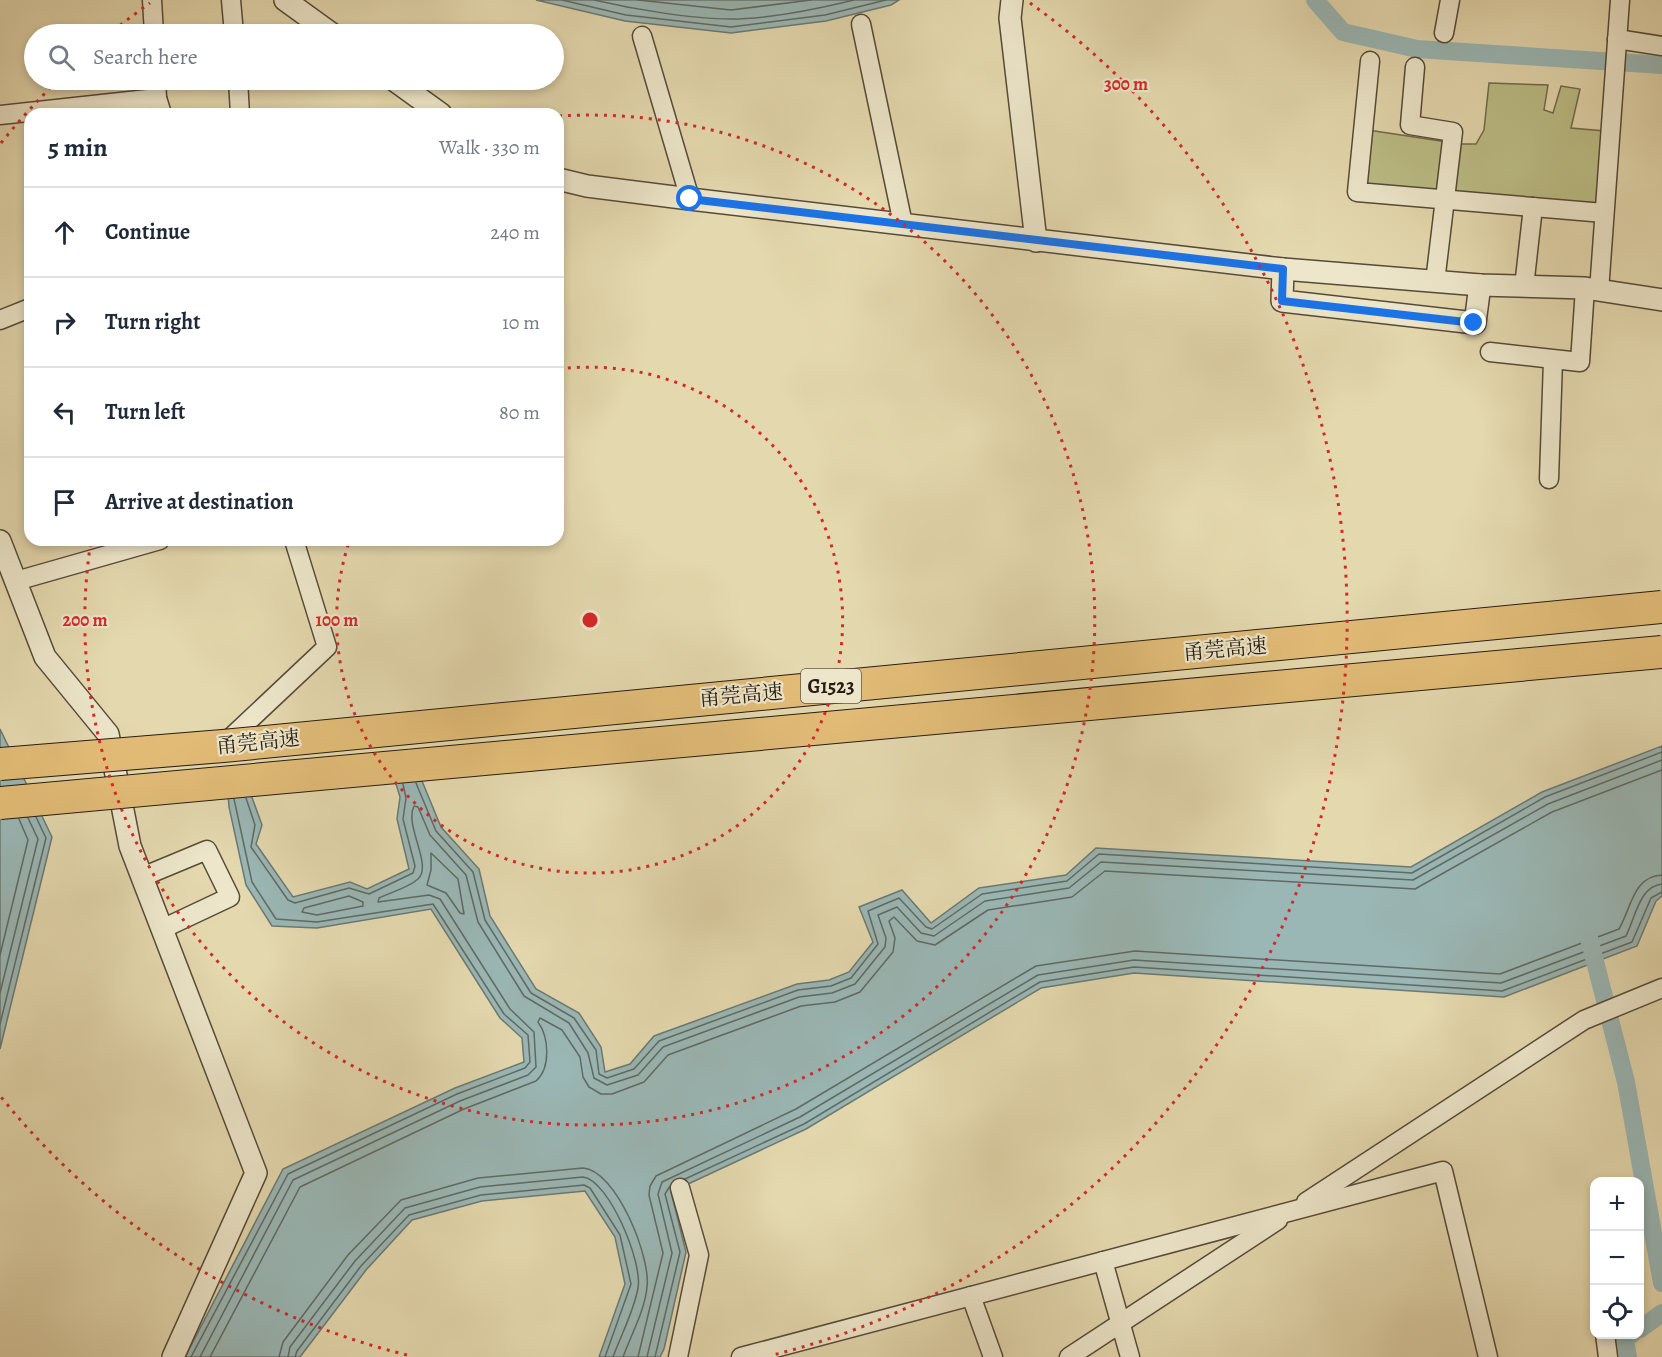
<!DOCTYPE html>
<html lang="en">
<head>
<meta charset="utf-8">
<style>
  body { margin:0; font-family:Alegreya,"Noto Serif SC",serif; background:#f2f2f3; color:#1f2937 }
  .controls { position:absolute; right:18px; bottom:18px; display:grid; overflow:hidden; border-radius:12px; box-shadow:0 3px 9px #0003 }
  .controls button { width:54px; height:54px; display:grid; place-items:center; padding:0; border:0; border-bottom:2px solid #e0e1e3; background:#fff; color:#1f2937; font:30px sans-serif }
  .stop { position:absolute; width:18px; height:18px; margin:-14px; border:4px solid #1a73e8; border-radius:50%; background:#fff }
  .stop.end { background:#1a73e8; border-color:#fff; box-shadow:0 2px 6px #0008 }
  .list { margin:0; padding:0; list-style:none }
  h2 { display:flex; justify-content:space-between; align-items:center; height:78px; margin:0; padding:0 24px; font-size:26px }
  h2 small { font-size:20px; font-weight:400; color:#747a83 }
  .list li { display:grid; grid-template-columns:39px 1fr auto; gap:18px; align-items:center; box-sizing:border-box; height:90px; padding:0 24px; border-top:2px solid #e0e1e3 }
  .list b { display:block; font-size:22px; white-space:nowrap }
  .list em { font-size:20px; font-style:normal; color:#747a83 }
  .icon { flex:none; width:33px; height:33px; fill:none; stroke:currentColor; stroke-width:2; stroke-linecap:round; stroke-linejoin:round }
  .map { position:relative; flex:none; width:1662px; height:1357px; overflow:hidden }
  .search { position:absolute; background:#fff; box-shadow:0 3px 9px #0003; left:24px; top:24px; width:540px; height:66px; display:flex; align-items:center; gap:15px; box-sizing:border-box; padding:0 21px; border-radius:33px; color:#747a83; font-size:22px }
  .panel { position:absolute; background:#fff; box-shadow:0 3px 9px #0003; left:24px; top:108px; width:540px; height:438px; border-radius:18px }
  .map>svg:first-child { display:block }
  .green { fill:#bbbc85; stroke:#716c4c; stroke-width:1.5 }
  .water { fill:#9ab7b5; stroke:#6c7974; stroke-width:1.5 }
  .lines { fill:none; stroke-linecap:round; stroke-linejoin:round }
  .shore { stroke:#606a64; stroke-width:1.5 }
  .canal { stroke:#9ab7b5; stroke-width:18 }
  .minor-casing { stroke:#564b39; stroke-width:21 }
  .tertiary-casing { stroke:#564b39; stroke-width:24 }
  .minor { stroke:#ede6ca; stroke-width:18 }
  .tertiary { stroke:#ede6ca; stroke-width:21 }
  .motorway-bridge-casing { stroke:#271c12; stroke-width:34; stroke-linecap:butt }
  .motorway-bridge { stroke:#e2bc77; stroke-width:32 }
  .route { stroke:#1a73e8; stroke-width:8 }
  .ring { fill:none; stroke:#d62828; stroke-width:3; stroke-dasharray:3 6 }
  .labels { text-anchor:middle; stroke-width:4.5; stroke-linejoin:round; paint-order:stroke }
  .shield { fill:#ede6ca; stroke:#625949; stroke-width:1.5 }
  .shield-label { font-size:20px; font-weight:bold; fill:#271c12 }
  .street-label { font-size:21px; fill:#271c12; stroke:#ede6ca }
  .centre { fill:#d62828; stroke:#ede6ca; stroke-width:3 }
  .ring-label { font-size:18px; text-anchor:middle; font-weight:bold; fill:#d62828; stroke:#ede6ca; stroke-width:4.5; stroke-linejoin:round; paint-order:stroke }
</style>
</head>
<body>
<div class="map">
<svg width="1662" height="1357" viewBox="0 0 1662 1357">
  <rect width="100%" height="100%" fill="#e4d8ae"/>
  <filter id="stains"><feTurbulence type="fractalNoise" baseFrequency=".00333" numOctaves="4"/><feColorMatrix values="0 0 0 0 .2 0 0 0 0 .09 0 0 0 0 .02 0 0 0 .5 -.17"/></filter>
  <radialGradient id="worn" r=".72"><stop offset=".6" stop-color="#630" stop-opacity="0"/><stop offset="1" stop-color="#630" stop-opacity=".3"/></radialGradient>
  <g class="green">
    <path d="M1489,83L1548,85L1544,110L1553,113L1561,86L1580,89L1571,128L1605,131L1597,207L1451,196L1455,144H1476L1484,130Z"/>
    <path d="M1368,130L1447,142L1442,195L1363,186Z"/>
  </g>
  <g class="water">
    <path d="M536,0H899L891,5L826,21L731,33L625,21Z"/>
    <path d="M0,729L52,837L0,1049Z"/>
    <path d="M1662,746V896L1656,901L1637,946L1504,997L1134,973L1041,988L806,1129L671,1192L686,1252L664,1349L660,1357H599L625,1284L615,1237L585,1191L482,1201L412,1220L366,1270L300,1357H185L283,1169L455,1088L524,1062L522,1038L500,1018L431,909L317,928L272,926L246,885L229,807L227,782L246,781L262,825L256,844L293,897L350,882L367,889L409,869L397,819L400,797L391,767L417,769L441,827L479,869L490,916L536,989L579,1013L601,1047L605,1072L630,1064L654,1036L797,984L829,980L849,972L873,942L859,907L902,890L931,923L979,888L1066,875L1096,848L1411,867L1542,792Z"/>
  </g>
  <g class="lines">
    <g class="shore">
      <path d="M562,0L626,15L731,27L825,15L886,0"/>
      <path d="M594,0C633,9 691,19 731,19C770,19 817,9 854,0"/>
      <path d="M638,0L731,10L811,0"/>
      <path d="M416,783L436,831L473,872L485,920L531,993L574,1018L596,1050L599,1074L607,1078L634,1069L659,1041L798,990L831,986L851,978L878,944L868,911L899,898L926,927L932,929L982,894L1067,881L1099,854L1412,873L1545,797L1662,752"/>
      <path d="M246,798L255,825L251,847L288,900L295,903L349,888L369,894L413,873L415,866L403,819L406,798L403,784"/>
      <path d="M431,853L458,879L464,914L460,913L446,893L427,885L431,870Z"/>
      <path d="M349,896L363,902V906L317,915L302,912L304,908Z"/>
      <path d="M0,955L28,840L19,819"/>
      <path d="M0,993L38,839L28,818"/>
      <path d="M0,1024L46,838L36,817"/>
      <path d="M685,1179L804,1124L1040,982L1134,967L1502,991L1632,942L1651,898L1662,892"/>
      <path d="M191,1357L288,1174L457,1094L525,1068L530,1062L528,1035L504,1014L433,904L317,922L276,919L252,882L234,799"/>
      <path d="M200,1357L293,1180L460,1101L528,1075L536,1067L534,1032L510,1009L440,899L429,895L378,902L379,898C391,892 408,888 418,879C433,865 404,826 414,806L418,807L430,835L466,875L478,922L524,996L569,1023L588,1053L594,1078L607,1085L638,1075L663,1047L799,997L832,993L855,984L885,947L886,938L878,915L897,907L921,933L934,936L985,901L1069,888L1101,862L1413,880L1548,804L1662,760"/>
      <path d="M210,1357L300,1187L464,1109L536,1081C551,1068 549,1037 538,1022L540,1018L562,1030L580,1057L583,1077L589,1087L601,1094H612L644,1082L668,1055L801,1006L835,1002L860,992L893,952L895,938L889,921L894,917L917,941L935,945L988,910L1072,897L1105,871L1415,889L1552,812L1662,770"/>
      <path d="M279,1357L283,1342L348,1255L401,1200L478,1178L583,1168C616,1170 651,1257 647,1287C645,1310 631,1335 623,1357"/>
      <path d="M288,1357L290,1347L355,1261L405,1208L480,1187L583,1177C609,1180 643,1263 638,1288C634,1311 621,1335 613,1357"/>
      <path d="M295,1357L297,1351L361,1266L409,1215L481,1195L584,1185L590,1188L620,1235L631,1284L605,1357"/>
      <path d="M638,1357L663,1253L649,1195L650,1186L656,1176L796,1109L1036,966L1135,951L1500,974L1619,929C1631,909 1633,876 1662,875"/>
      <path d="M647,1357L672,1253L658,1194L662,1182L800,1117L1038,975L1134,960L1501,983L1626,936C1635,919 1639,886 1662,884"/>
      <path d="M655,1357L680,1252L665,1194L670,1186"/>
    </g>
    <g class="canal">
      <path d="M1315,0L1343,32L1417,49L1662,65"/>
      <path d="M1589,938L1626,1082L1662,1283"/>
      <path d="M1640,1329L1662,1313"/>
      <path d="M1628,1357L1625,1339L1632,1334"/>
    </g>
    <g class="minor-casing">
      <g id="minor">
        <path d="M152,0L154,34"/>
        <path d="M231,0L234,34"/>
        <path d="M861,24L903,224"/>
        <path d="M1444,33L1450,0"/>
        <path d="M642,36L690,199"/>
        <path d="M1617,39L1662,46"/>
        <path d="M1370,61L1357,192L1604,213"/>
        <path d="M1415,67L1410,125L1453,132L1435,282"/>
        <path d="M156,80L157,98L162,114"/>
        <path d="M238,80L240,114"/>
        <path d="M0,115L157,98"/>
        <path d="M1524,287L1533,207"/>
        <path d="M1599,291L1620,0"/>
        <path d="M0,320L30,308"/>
        <path d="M1490,352L1580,362L1585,288"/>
        <path d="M1549,479L1553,360"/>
        <path d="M16,581L160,540"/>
        <path d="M224,744L327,647L294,540"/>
        <path d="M142,877L207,850L230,897L162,929"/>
        <path d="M1306,1202L1584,1020L1662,988"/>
        <path d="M1103,1261L1130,1357"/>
        <path d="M971,1296L993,1357"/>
        <path d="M1605,1334L1608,1357"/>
        <path d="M678,1357L699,1255L680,1188"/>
        <path d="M741,1357L1443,1171L1488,1357"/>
        <path d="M1069,1357L1278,1220"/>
      </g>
    </g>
    <g class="tertiary-casing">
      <g id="tertiary">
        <path d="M285,0L332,34"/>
        <path d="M1012,0L1010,18L1036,241"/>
        <path d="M394,80L441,114"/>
        <path d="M558,179L587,186L690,199L1283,269L1480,285L1585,288L1662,300"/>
        <path d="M1283,269L1282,301L1475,323L1480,285"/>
        <path d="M0,541L45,657L108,734L130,846L256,1173L173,1357"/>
      </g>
    </g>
    <use href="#minor" class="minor"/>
    <use href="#tertiary" class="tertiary"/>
    <g class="motorway-bridge-casing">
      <g id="motorway-bridge">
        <path d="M0,764L223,746L1662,607"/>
        <path d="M0,803L1662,652"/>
      </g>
    </g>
    <use href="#motorway-bridge" class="motorway-bridge"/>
  </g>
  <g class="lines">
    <path class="route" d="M690,199L1283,269L1282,301L1474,323"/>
  </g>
  <g class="ring">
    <path d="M559 369A253 253 0 1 1 349 542"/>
    <path d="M559 116A505 505 0 1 1 91 541"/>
    <path d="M407 1355A758 758 0 0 1 1 1097M1 143A758 758 0 0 1 54 84M113 31A758 758 0 0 1 150 3M1030 3A758 758 0 0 1 773 1355"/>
  </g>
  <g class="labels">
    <rect class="shield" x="801" y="669" width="60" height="34" rx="4.5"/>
    <g class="shield-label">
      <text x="831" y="693">G1523</text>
    </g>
    <g class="street-label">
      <text transform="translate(1225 649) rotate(-5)" y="7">甬莞高速</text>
      <text transform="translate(741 695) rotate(-5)" y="7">甬莞高速</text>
      <text transform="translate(258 742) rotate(-6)" y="7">甬莞高速</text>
    </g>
  </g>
  <circle cx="590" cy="620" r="9" class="centre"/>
  <g class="ring-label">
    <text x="1126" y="90">300 m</text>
    <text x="337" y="626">100 m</text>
    <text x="85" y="626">200 m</text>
  </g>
  <rect width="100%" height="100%" filter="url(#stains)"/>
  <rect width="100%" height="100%" fill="url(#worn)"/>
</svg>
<div class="controls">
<button>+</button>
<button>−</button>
<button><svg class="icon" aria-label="locate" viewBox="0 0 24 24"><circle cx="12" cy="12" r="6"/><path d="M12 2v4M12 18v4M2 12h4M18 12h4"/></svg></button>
</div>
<div class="stop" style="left:690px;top:199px"></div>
<div class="stop end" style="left:1474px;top:323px"></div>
<div class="search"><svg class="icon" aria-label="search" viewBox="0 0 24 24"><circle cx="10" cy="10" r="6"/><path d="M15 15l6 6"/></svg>Search here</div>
<section class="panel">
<h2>5 min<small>Walk · 330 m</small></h2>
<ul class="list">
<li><svg class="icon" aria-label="ahead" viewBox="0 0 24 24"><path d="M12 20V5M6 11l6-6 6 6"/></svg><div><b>Continue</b></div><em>240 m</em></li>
<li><svg class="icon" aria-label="right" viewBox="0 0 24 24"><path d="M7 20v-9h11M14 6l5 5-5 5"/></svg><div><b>Turn right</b></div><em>10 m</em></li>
<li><svg class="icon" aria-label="left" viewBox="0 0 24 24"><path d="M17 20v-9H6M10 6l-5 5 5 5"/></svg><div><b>Turn left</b></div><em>80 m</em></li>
<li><svg class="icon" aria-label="arrive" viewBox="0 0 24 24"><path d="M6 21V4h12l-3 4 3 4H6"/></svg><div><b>Arrive at destination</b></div></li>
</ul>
</section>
</div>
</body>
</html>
